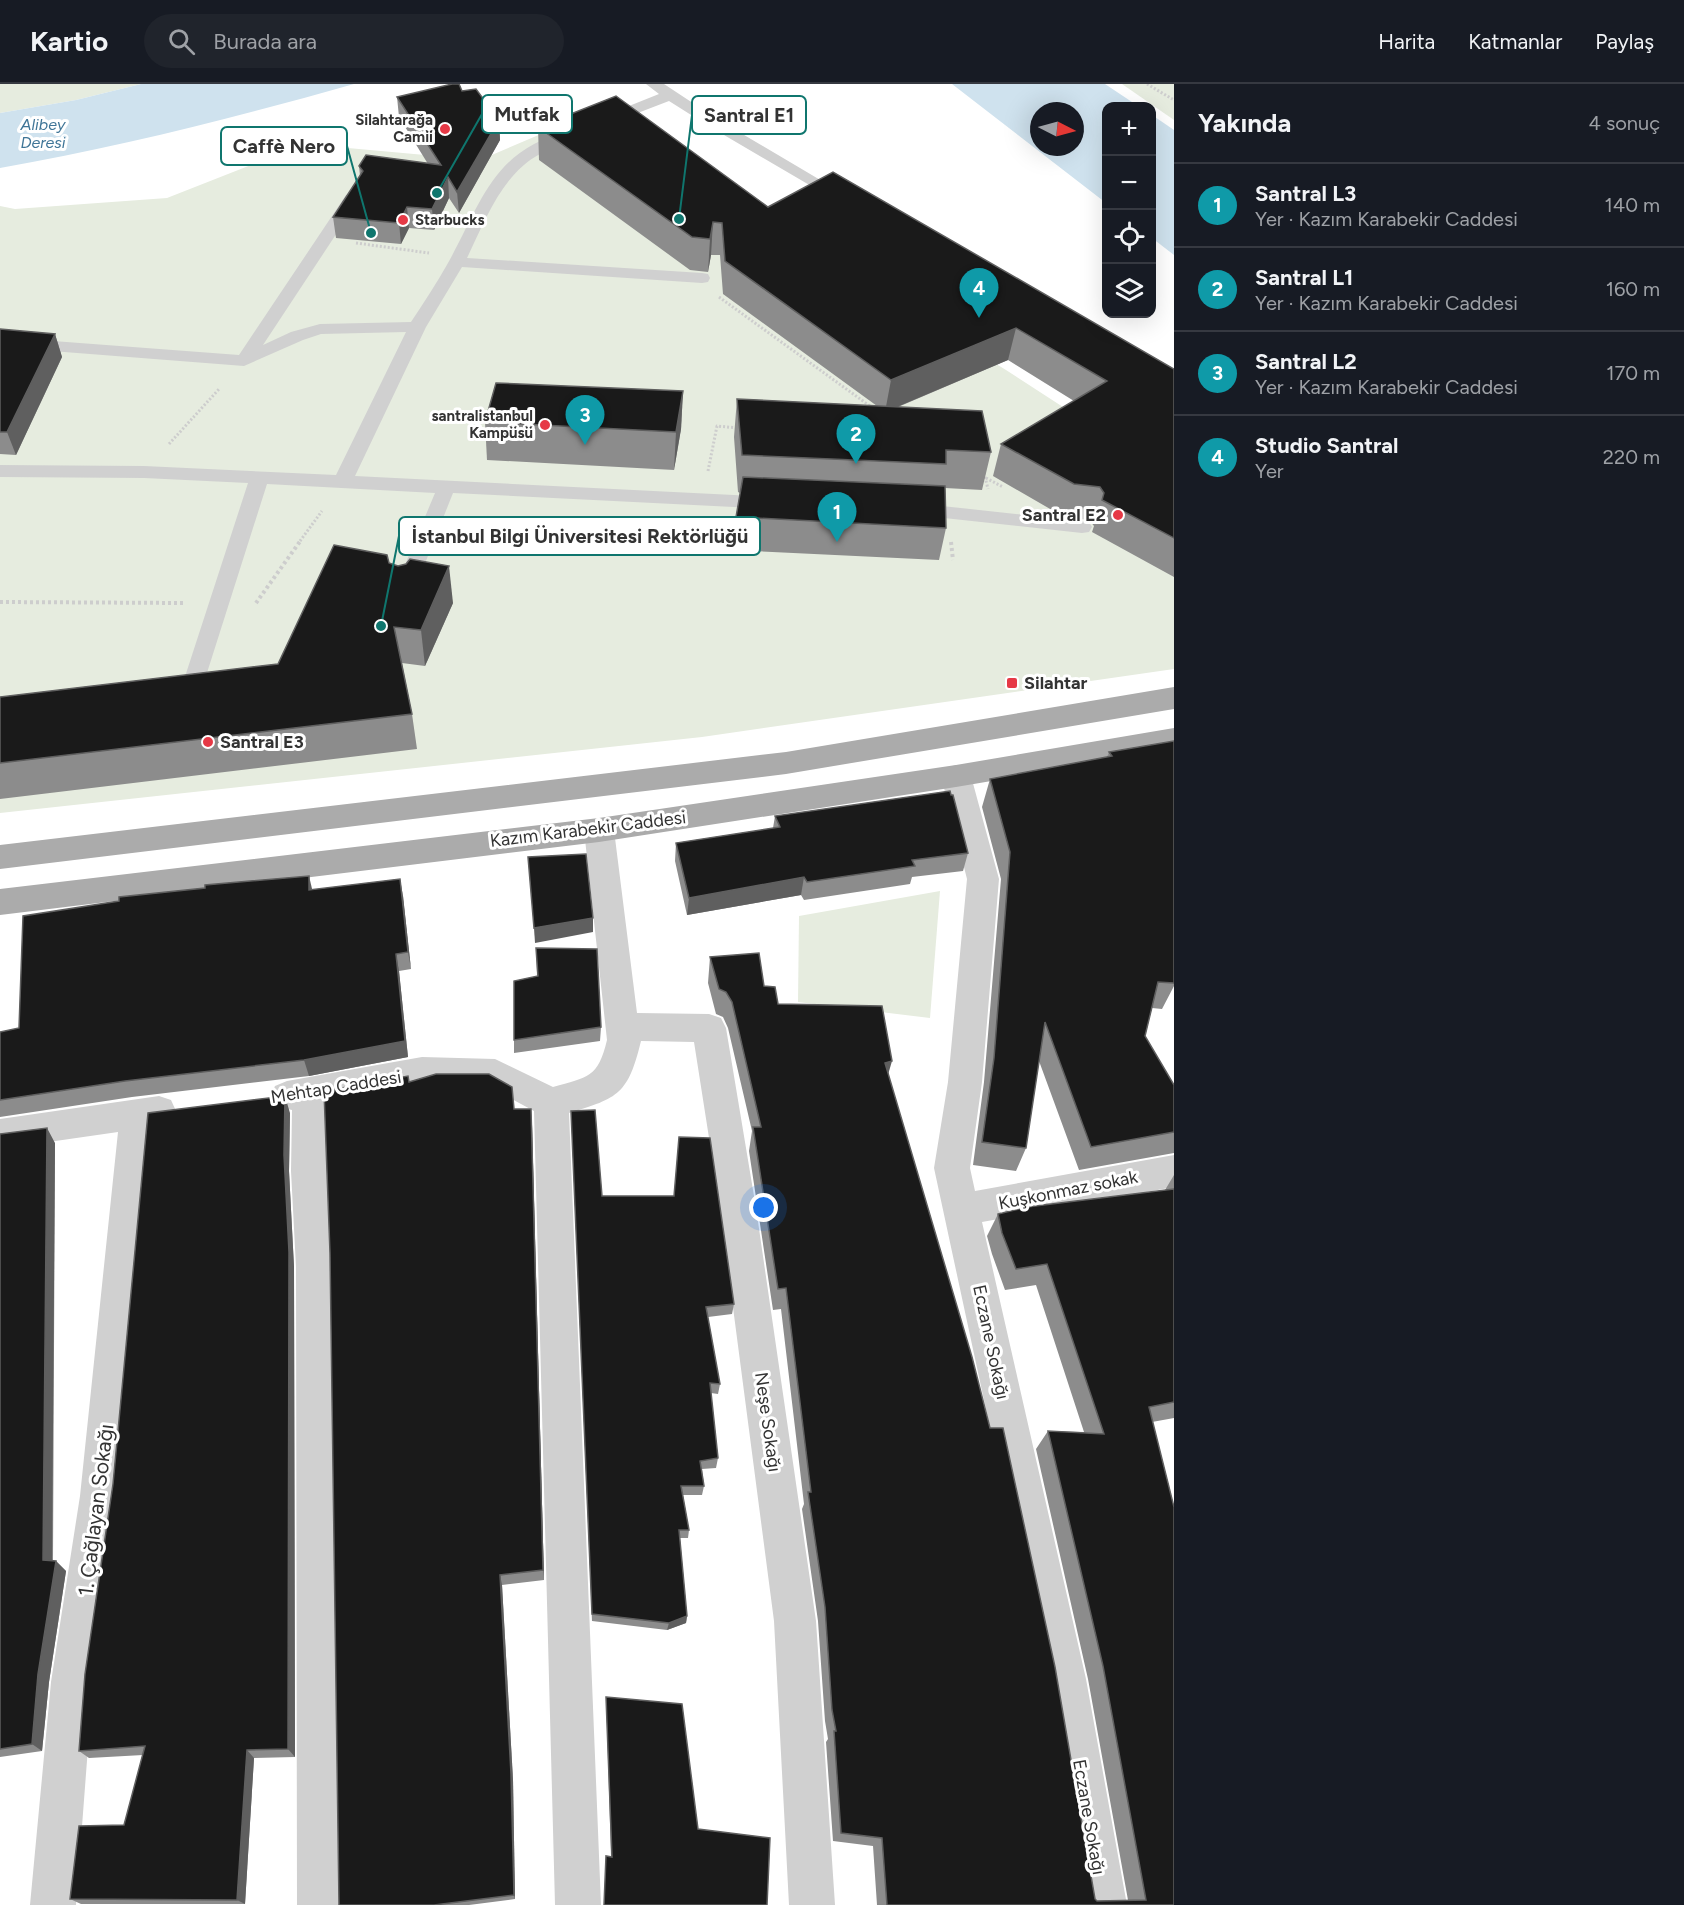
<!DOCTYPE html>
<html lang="tr">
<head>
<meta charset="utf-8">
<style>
  body { margin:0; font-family:Figtree,sans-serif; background:#20242c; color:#f1f3f6 }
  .controls { position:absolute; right:18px; top:18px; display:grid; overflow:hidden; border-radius:12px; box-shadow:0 6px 24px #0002 }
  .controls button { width:54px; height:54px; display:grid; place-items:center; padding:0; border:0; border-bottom:2px solid #363941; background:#171b24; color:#f1f3f6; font:30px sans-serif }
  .compass { position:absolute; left:1030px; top:18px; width:54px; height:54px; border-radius:50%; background:#171b24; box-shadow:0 6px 24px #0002; rotate:96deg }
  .you { position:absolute; left:764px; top:1124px; width:21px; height:21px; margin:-15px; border:4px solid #fff; border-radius:50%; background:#1a73e8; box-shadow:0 0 0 9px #1a73e833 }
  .badge { display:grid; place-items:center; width:39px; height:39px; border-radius:50%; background:#e63946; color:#fff; font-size:20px; font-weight:700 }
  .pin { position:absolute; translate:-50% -50px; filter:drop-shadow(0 2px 3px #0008) }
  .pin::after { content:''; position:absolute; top:32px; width:21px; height:18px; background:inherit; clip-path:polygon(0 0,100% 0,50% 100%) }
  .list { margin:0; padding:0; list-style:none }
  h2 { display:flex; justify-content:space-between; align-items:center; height:78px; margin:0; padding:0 24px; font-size:26px }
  h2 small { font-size:20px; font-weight:400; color:#9ea1a6 }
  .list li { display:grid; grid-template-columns:39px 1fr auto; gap:18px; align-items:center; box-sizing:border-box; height:84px; padding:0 24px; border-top:2px solid #363941 }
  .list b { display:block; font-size:22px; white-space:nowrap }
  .list p { margin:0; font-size:20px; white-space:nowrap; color:#9ea1a6 }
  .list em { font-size:20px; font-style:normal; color:#9ea1a6 }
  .icon { flex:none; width:33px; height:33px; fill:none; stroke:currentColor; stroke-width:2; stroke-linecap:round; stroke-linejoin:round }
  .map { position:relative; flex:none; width:1174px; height:1821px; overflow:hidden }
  header { display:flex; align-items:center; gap:36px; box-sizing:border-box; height:84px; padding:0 30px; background:#171b24; border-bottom:2px solid #363941 }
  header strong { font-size:28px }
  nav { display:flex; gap:33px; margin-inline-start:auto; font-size:21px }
  .search { width:420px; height:54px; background:#20242c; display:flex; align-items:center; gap:15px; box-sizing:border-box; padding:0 21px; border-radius:33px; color:#9ea1a6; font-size:22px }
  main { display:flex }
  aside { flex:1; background:#171b24 }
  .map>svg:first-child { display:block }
  .green { fill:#e6ecdf }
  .water { fill:#cfe2ee; fill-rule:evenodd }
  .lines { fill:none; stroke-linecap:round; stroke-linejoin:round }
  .path-far1 { stroke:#cdcdcd; stroke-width:3; stroke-dasharray:2 2; stroke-linecap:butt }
  .path { stroke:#cdcdcd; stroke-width:4; stroke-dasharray:3 3; stroke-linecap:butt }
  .lane { fill:#d0d0d0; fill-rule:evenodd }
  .street { fill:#d0d0d0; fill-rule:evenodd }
  .primary { fill:#ababab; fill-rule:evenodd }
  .wall { fill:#8c8c8c }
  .shaded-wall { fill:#5f5f5f }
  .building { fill:#1a1a1a; stroke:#5f5f5f; stroke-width:1.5 }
  .poi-dot { fill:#e63946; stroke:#fff; stroke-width:2 }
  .labels { text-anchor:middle; stroke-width:6; stroke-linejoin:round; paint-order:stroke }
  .far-poi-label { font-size:15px; font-weight:bold; fill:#333; stroke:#fff; text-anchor:end }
  .far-water-label { font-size:16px; font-style:italic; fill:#3f7597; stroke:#fff }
  .poi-label { font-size:18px; font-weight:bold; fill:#333; stroke:#fff; text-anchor:start }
  .street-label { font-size:18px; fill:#333; stroke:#fff }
  .near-street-label { font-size:21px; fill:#333; stroke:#fff }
  .leader { fill:none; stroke:#0f766e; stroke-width:2 }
  .callout-dot { fill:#0f766e; stroke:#fff; stroke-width:2 }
  .callout { fill:#fff; stroke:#0f766e; stroke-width:2 }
  .callout-label { font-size:20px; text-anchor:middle; font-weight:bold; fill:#333 }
</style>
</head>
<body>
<header>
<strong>Kartio</strong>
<div class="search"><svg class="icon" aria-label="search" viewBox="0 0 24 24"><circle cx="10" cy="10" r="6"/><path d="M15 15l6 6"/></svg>Burada ara</div>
<nav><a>Harita</a><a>Katmanlar</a><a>Paylaş</a></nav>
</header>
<main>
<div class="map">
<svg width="1174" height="1821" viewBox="0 0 1174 1821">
  <rect width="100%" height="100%" fill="#fff"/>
  <g class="green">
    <path d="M0,0H141L76,16L0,29Z"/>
    <path d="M1122,0H1174V36Z"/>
    <path d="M614,19L813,168L1006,286L1174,395V585L702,653L0,729V122L15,125L167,114L304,60L480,76Z"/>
    <path d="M940,807L930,934L798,918L799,832Z"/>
  </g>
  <g class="water">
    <path d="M141,0H354C237,33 120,63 0,84V29L76,16Z"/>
    <path d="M952,0H1105L1138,22H1106V119ZM1039,27H1075V63H1039Z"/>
    <path d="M1152,31L1174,46V171L1152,154Z"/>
  </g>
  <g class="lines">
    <g class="path-far1">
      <path d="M1147,0L1174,16"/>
      <path d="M356,159L429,169"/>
      <path d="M719,213L874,325"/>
      <path d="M169,360L220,304"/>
      <path d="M708,387L717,342L738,344"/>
      <path d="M984,389L988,405"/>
      <path d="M986,394L1003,403"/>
      <path d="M300,457L322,427"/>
    </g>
    <g class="path">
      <path d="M951,458L953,476"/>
      <path d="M0,518L185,519"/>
      <path d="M256,519L301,456"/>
    </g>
    <g class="lane">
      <path d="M646,0H664L717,35L849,113L847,116H835L707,41L669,17L609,40H599L596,37L599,34L659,10Z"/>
      <path d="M569,47L577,52L574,55C563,60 551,64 540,70C502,90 485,137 467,174L702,189L708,190L710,194L708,198L702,199L462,183L426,243L355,392L772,413L779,415L782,419L779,423L772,425L453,409L414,507L411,512L404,514L397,512L394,507L435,409L267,400L199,614L195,619L181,623L174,620L170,615L174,610L180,608L248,399L144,394L0,393V381L144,382L336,391L406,248L321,250L303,256L244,282L0,263V253L239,271L346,111L352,109L360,114L263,261L291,248L320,240L411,238C424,218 437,199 448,179C482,118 492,66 569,47Z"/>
      <path d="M914,419L1082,437L1089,438L1092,443L1089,448L1082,449L907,430L904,425L907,420Z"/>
    </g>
    <g class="street">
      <path d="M956,681L967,684L971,692L999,795L982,998L970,1084L975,1107L1174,1071V1103L982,1138L1086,1595L1127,1821H1081L1044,1595L934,1084L948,998L967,795L941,692L945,684Z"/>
      <path d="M599,734L610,738L614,746L637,929L709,930L721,934L726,944L756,1124L816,1537L835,1821H789L774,1537L720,1124L694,958L641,957C628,1010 619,1014 569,1029L601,1821H555L534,1027L491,1004L422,1003L326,1020L327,1087L332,1183L343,1821H297L296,1183L291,1087L292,1026L275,1022L270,1012L275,1002L287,997L422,973L495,975L553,1003C588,993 598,994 607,956L584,746L588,738Z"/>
      <path d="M159,1012L171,1016L176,1027L171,1038L153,1043L120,1412L93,1598L76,1821H30L51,1598L80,1412L118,1048L0,1065V1035Z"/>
    </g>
    <g class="primary">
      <path d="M1174,603V625L786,690L0,785V761L786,668Z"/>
      <path d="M1174,644V666L956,703L599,758L0,831V805L599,734L956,681Z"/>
    </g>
  </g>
  <g class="wall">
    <path d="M462,7L499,36L500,56L459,129L449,114L434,146L409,144L401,160L336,154L333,133L360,92L359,82L428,80L399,33L397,13Z"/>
    <path d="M538,43L768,123L1174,285V493L1092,448L1094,442L1089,436L1064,433L993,392L1001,360L1074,317L1008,276L898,323L991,368L982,406L945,404L946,444L939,476L733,466L736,433L740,409L738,408L734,353L737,315L877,322L723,210L720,171H711L708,188L690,186L539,76Z"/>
    <path d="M0,245L55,250L62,273L16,371L0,370Z"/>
    <path d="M683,307L681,345L674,386L487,376L485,338Z"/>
    <path d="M389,479L453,519L425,582L402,579L412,630L417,665L0,715V613L278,580Z"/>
    <path d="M1174,657V902L1162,925L1152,924L1145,952L1174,1001V1069L1079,1086L1039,977L1026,1064L1016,1087L973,1081L984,998L1001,795L982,723L990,695L1107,673L1109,668Z"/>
    <path d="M775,732L968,769L963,787L912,793L910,800L804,816L801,811L687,831L675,777L676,759L773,744Z"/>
    <path d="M312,806L403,812L411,885L399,887L408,973L309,992L132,1013L0,1033V948L19,944Z"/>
    <path d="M536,864L601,943L600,957L514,969V956L537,892Z"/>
    <path d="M710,873L764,902L778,920L888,990L1095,1815L1097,1817L1128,1816L1088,1595L1036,1365L1048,1347L1084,1348L1036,1201L1005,1206L992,1170L987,1152L998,1130L1165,1106L1174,1091V1334L1152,1338L1174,1821H877L873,1762L833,1757L826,1658L828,1655L825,1637L818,1537L802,1425L804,1420L781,1225L773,1226L749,1067L752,1047L728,944L723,933L716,930L708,899Z"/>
    <path d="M409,998L514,1025L532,1040L544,1496L502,1501L513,1696L515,1815L469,1821H339Z"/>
    <path d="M571,1027L602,1112L734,1220L732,1230L708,1233L720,1300L718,1310L711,1309L718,1374L716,1384L702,1385L704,1402L702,1411H683L689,1446L688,1454H680L687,1532L686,1539L667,1546L592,1537Z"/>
    <path d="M290,1029L289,1087L294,1183L295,1673L254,1674L245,1820H81L70,1815L124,1741L143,1671L89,1674L79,1667Z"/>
    <path d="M0,1050L55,1059L53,1477H56L66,1487L49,1598L42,1667L0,1673Z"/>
    <path d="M606,1613L698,1745L611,1773Z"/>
  </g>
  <g class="shaded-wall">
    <path d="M499,36L500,56L459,129L457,108Z"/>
    <path d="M448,93L449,114L434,146L432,125Z"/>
    <path d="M407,123L409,144L401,160L399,139Z"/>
    <path d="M713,138L711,171L708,188L710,155Z"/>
    <path d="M1016,244L1008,276L885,328L891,296Z"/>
    <path d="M55,250L62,273L16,371L7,348Z"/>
    <path d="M683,307L681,345L674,386L676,348Z"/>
    <path d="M449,482L453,519L425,582L421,546Z"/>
    <path d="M309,792L313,809L309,806Z"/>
    <path d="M804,793L801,811L687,831L689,814Z"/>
    <path d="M400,795L403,812L411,885L408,868Z"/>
    <path d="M593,834V848L535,859L534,844Z"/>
    <path d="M396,870L399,887L408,973L309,992L304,976Z"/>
    <path d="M892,977L885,1001V979Z"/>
    <path d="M285,1012L290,1029L289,1087L294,1183L295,1673L288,1665L284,1071Z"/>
    <path d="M531,1025L532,1040L544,1496L543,1486Z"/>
    <path d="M47,1044L55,1059L52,1486L43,1476Z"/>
    <path d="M56,1477L66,1487L49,1598L42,1667L32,1660L38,1590Z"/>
    <path d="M500,1491L502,1501L513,1696L515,1815L514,1811Z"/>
    <path d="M687,1532L686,1539L667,1546L669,1539Z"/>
    <path d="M247,1666L254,1674L245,1820L237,1816Z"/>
  </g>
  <g class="building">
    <path d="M452,0H459L462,7L476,5L499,36L457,108L448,93L432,125L407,123L399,139L333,133L363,87L359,82L366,71L441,81L397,13Z"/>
    <path d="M616,12L768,123L833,88L1174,285V454L1102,416L1104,409L1100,403L1074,400L1001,360L1107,297L1016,244L891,296L725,177L722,139L713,138L710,155L692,153L538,43Z"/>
    <path d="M0,245L55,250L7,348H0Z"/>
    <path d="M496,299L683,307L676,348L485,338Z"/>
    <path d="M737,315L982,327L991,368L946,366V380L742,371Z"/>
    <path d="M743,393L945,402L946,444L736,433Z"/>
    <path d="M334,461L387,471L389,479L398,482L406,480L410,475L449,482L421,546L394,543L412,630L0,679V613L278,580Z"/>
    <path d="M1174,657V899L1158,898L1145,952L1174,1001V1048L1091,1063L1045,938L1026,1064L982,1058L994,974L1010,768L990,695L1112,672L1109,668Z"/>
    <path d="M950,707L951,711H953L968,769L912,776L915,782L807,798L804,793L689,814L676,759L780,743L775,732Z"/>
    <path d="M586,770L593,834L534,844L528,773Z"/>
    <path d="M309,792V806L400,795L408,868L396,870L405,957L304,976L125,997L0,1016V948L19,944L23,832L119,817V813L205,804V801Z"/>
    <path d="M536,864L597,865L601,943L514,956V897L538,892Z"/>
    <path d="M759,869L764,902L775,903L778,920L882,922L892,977L885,979L972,1273L990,1344H1003L1055,1583L1095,1815L1097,1817L1146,1816L1103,1582L1048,1347L1104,1350L1047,1180L1016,1185L1002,1149L998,1130L1027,1123L1174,1105V1318L1149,1323L1174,1423V1821H887L882,1754L841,1749L834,1647H836L832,1626L825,1523L808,1408H811L786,1204L778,1205L753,1043H761L732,918L726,908L719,905L710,873Z"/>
    <path d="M436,990H489L512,1003L514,1025H531L543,1486L500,1491L511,1690L514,1811L434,1821H339L330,1169L324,1007L408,992L409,998Z"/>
    <path d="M285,1012L284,1071L289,1168L288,1665L247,1666L237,1816L70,1815L79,1742L124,1741L145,1662L79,1667L85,1590L113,1400L148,1029Z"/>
    <path d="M595,1026L602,1112H674L679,1053L710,1054L734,1220L706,1223L720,1300L710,1299L718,1374L700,1377L704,1402H681L689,1446H679L687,1532L669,1539L592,1530L571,1027Z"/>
    <path d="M47,1044L43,1476L56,1477L38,1590L32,1660L0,1665V1050Z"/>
    <path d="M606,1613L682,1620L698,1745L770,1754L767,1821H604L606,1772L612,1773Z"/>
  </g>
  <g class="poi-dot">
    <circle cx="445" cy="45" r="6"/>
    <circle cx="403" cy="136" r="6"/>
    <circle cx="545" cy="341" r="6"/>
    <circle cx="1118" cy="431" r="6"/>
    <rect x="1006" y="593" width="12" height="12" rx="3"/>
    <circle cx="208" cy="658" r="6"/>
  </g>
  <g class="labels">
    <g class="far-poi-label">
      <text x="433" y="41">Silahtarağa<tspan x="433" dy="17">Camii</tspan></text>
      <text x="415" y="141" text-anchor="start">Starbucks</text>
      <text x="533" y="337">santralistanbul<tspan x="533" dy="17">Kampüsü</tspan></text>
    </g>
    <g class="far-water-label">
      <text x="43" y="46">Alibey<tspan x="43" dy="18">Deresi</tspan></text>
    </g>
    <g class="poi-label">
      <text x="1106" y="437" text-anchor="end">Santral E2</text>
      <text x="1024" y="605">Silahtar</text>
      <text x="220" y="664">Santral E3</text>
    </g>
    <g class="street-label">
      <text transform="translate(588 745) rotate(-7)" y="6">Kazım Karabekir Caddesi</text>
      <text transform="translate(336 1003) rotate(-9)" y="6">Mehtap Caddesi</text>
      <text transform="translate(1068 1106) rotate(-11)" y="6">Kuşkonmaz sokak</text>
      <text transform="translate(991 1258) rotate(78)" y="6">Eczane Sokağı</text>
      <text transform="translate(768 1338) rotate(82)" y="6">Neşe Sokağı</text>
      <text transform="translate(1089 1733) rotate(80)" y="6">Eczane Sokağı</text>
    </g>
    <g class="near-street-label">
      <text transform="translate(96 1426) rotate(-83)" y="7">1. Çağlayan Sokağı</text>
    </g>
  </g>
  <path class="leader" d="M437 109L482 30M679 135L692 31M371 149L347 62M381 542L399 452"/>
  <g class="callout-dot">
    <circle cx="437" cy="109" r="6"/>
    <circle cx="679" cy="135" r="6"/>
    <circle cx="371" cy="149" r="6"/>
    <circle cx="381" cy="542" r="6"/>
  </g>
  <g class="callout">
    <rect x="482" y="11" width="90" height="38" rx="6"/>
    <rect x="692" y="12" width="114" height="38" rx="6"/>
    <rect x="221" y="43" width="126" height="38" rx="6"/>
    <rect x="399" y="433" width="361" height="38" rx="6"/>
  </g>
  <g class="callout-label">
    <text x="527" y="37">Mutfak</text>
    <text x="749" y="38">Santral E1</text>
    <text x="284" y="69">Caffè Nero</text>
    <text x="580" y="459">İstanbul Bilgi Üniversitesi Rektörlüğü</text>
  </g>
</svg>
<div class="controls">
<button>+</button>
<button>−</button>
<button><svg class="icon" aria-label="locate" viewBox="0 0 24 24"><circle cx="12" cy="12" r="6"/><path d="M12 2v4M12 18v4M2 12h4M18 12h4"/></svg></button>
<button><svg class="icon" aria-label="layers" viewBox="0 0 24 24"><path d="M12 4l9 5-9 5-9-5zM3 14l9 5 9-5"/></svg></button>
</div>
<svg class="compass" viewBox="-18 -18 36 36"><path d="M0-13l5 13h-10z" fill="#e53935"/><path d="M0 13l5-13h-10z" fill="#9ea1a6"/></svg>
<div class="you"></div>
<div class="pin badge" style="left:837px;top:458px;background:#0f9aa8">1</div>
<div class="pin badge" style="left:856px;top:380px;background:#0f9aa8">2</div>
<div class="pin badge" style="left:585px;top:361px;background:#0f9aa8">3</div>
<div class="pin badge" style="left:979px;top:234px;background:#0f9aa8">4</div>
</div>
<aside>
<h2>Yakında<small>4 sonuç</small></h2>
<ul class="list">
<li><span class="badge" style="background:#0f9aa8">1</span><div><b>Santral L3</b><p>Yer · Kazım Karabekir Caddesi</p></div><em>140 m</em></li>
<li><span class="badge" style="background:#0f9aa8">2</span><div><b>Santral L1</b><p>Yer · Kazım Karabekir Caddesi</p></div><em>160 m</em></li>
<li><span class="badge" style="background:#0f9aa8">3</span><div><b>Santral L2</b><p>Yer · Kazım Karabekir Caddesi</p></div><em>170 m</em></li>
<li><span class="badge" style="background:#0f9aa8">4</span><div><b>Studio Santral</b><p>Yer</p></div><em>220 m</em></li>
</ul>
</aside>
</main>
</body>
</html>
